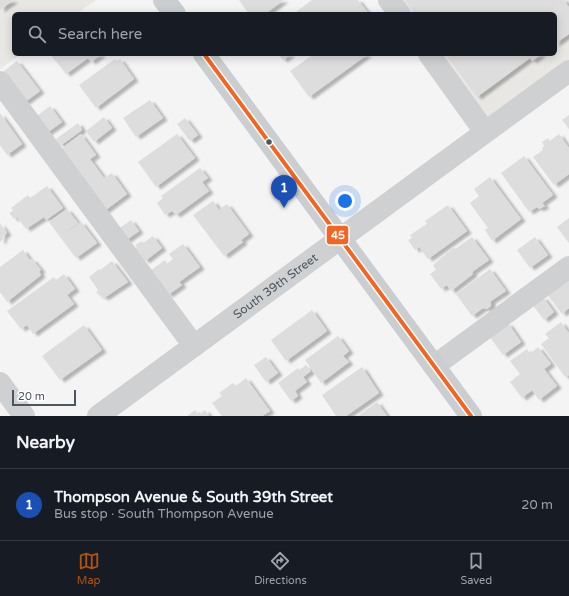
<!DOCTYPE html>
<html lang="en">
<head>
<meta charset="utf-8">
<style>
  body { margin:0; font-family:"Varela Round",sans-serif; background:#20242c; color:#f1f3f6 }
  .scale { position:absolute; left:12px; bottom:10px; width:64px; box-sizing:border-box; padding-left:4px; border:2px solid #4a5661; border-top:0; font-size:11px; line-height:14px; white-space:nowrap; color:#4a5661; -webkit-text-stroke:3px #fff; paint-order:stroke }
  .you { position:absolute; left:345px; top:201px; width:14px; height:14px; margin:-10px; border:3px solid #fff; border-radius:50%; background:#1a73e8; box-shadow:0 0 0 6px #1a73e833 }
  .badge { display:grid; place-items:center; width:26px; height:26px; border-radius:50%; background:#b45309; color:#fff; font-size:13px; font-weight:700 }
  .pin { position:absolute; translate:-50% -33px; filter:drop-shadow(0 1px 2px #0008) }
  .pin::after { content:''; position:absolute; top:21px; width:14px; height:12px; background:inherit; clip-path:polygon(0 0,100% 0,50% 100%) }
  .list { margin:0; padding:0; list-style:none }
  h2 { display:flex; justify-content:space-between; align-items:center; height:52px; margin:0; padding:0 16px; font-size:17px }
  h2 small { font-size:13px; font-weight:400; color:#9ea1a6 }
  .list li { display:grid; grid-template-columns:26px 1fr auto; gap:12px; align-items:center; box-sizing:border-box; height:72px; padding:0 16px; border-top:1px solid #363941 }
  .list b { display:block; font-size:15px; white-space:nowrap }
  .list p { margin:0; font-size:13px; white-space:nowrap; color:#9ea1a6 }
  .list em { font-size:13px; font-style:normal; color:#9ea1a6 }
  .icon { flex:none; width:22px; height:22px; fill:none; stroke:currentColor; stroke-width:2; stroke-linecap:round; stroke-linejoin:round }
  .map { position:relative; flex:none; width:569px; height:416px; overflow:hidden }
  .search { position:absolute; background:#171b24; box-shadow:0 2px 10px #0003; left:12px; right:12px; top:12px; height:44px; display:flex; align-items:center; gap:10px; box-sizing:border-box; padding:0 14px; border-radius:6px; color:#9ea1a6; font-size:15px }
  .sheet { height:124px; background:#171b24 }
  nav { display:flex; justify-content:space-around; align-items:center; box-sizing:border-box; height:56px; border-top:1px solid #363941; background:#171b24; font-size:11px; color:#9ea1a6 }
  nav a { display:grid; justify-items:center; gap:2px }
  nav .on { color:#b45309 }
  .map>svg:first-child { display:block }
  .commercial { fill:#e8e7e3 }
  .building { fill:#ddddde; filter:url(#shadow) }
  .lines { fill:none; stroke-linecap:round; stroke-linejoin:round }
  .minor { stroke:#ced0d2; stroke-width:22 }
  .major { stroke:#caced1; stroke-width:22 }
  .bus-1-casing { stroke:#fff; stroke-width:7 }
  .bus-1 { stroke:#f26522; stroke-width:4 }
  .bus-dot { fill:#4a5661; stroke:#fff; stroke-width:1.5 }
  .labels { text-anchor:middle; stroke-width:3.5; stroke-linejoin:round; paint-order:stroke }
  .street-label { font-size:12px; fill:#4a5661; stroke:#fff }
  .line-badge { stroke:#fff; stroke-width:1.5 }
  .badge-label { font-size:11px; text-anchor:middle; font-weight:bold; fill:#fff }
</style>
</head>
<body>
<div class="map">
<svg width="569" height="416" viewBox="0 0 569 416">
  <defs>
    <filter id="shadow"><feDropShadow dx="4.5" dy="2.5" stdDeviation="1" flood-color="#0004"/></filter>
  </defs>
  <rect width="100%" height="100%" fill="#f4f4f4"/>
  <g class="commercial">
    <path d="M0,0H96L76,14H14V54H21L0,69Z"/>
    <path d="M389,0H569V71L485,132L429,54H555V14H400Z"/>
  </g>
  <g class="building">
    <path d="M0,0H14L0,10Z"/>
    <path d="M239,0H284L265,14H249Z"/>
    <path d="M312,0H358L369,14H293Z"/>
    <path d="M405,0H564L569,7V34L555,44V14H415Z"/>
    <path d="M50,54H102L91,62L88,58L66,74Z"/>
    <path d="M278,54H291L283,60Z"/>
    <path d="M314,54H368L309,97L290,71Z"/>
    <path d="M445,54H542L532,61L530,58L477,97Z"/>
    <path d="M115,59L116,61L120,59L134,79L96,108L79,85Z"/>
    <path d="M17,61L40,91L21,105L0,74Z"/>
    <path d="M150,100L163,118L136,137L123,118Z"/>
    <path d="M50,106L62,122L44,135L33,119Z"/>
    <path d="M0,113L22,144L7,155L0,145Z"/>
    <path d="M569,115V129L562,120Z"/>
    <path d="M104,117L112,128L94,142L86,131Z"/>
    <path d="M185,118L198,135L190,141L177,124Z"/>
    <path d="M78,123L82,130L60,146L56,139Z"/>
    <path d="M81,134L96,155L90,159L104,178L112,173L127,194L103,212L57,152Z"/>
    <path d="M177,134L195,158L156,187L138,162Z"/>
    <path d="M559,134L569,148V174L554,185L533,157L543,150L542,148L544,146L542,142L548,138L550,141Z"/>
    <path d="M524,156L553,195L542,203L545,206L539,209L537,207L529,212L501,173Z"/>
    <path d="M200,168L208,178L202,182L209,191L176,215L172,211L165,215L157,203L163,198L161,196Z"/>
    <path d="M490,177L521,219L492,241L485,230L488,228L470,203L479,196L474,189Z"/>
    <path d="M47,186L63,208L46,220L44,217L26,229L17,217L14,219L9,213L13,211L11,208L28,195L30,198Z"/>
    <path d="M213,201L219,210L227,204L249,234L241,240L243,242L224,256L193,215Z"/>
    <path d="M448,205L467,231L428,259L419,247L415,250L408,240L412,238L410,235L427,224L425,221Z"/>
    <path d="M67,209L78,223L60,237L49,222Z"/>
    <path d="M569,218V243L557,227Z"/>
    <path d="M131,220L139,231L125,241L117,230Z"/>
    <path d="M81,222L97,243L76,258L60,237Z"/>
    <path d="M0,223L7,233L2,237L3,239L0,242Z"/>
    <path d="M153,236L162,248L145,261L135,248L137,247L135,245L142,241L143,243Z"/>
    <path d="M472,237L489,260L472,272L473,274L451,291L447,285L441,289L430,274L436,270L433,265L454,247L455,249Z"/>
    <path d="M535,237L548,255L530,268L517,250Z"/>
    <path d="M183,244L200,267L179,282L182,285L168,295L150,271L165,260L167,264L173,259L169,254Z"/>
    <path d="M23,250L30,260L32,259L41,270L39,272L41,275L7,302L0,292V267Z"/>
    <path d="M112,261L128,282L104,298L101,295L100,296L96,292L98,290L89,277L99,269L100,270Z"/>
    <path d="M490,269L506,291L491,301V306L487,309L483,308L472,316L456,294Z"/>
    <path d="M64,274L75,289L67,295L74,304L33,334L27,325L21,329L7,311L54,277L56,280Z"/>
    <path d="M569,276V308L562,314L546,293Z"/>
    <path d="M543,297L554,312L544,320L532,304Z"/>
    <path d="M312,310L327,331L286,361L271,340Z"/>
    <path d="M561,322L569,333V375L565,377L541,344L549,338L545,334Z"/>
    <path d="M508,323L521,342L503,355L489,336Z"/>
    <path d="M84,325L102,350L60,380L42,356Z"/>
    <path d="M338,336L349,351L343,356L349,362L321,383L305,360Z"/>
    <path d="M538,347L551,364L544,369L557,386L539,400L532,390L522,398L510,382L520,374L510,361L527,349L530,354Z"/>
    <path d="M266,357L278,373L266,382L254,365Z"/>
    <path d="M306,365L311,371L303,377L307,382L295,391L298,396L291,401L278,383L298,368L299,370Z"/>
    <path d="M362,367L379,393L346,416H336L322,395Z"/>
    <path d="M246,378L270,411L262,416H222L212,403L222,396L219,393L233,383L236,386Z"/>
    <path d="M377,402L387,416H358Z"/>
    <path d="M195,410L199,415L205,410L209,416H187Z"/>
  </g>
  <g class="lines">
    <g class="minor">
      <path d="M389,0L400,14"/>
      <path d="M429,54L485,132"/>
      <path d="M0,82L194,346"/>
      <path d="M434,366L569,267"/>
      <path d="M0,383L24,416"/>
      <path id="s1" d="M98,416L569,71"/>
    </g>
    <g class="major">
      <path d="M164,0L175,14"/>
      <path d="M204,54L471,416"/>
    </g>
    <g class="bus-1-casing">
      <path id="bus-1" d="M204,54L471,416"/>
    </g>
    <use href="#bus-1" class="bus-1"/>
  </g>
  <circle class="bus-dot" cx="269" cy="142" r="3.5"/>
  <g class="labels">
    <g class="street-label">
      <text dy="4" stroke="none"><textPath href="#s1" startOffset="220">South 39th Street</textPath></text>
    </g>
  </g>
  <rect class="line-badge" x="326" y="225" width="23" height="20" rx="4" fill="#f26522"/>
  <g class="badge-label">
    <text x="338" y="239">45</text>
  </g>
</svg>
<div class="scale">20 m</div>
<div class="you"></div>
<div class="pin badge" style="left:284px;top:208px;background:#1a4fb4">1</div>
<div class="search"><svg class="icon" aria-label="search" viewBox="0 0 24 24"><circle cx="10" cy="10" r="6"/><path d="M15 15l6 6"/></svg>Search here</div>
</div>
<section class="sheet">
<h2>Nearby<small></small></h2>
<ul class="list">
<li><span class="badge" style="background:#1a4fb4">1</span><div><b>Thompson Avenue &amp; South 39th Street</b><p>Bus stop · South Thompson Avenue</p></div><em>20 m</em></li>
</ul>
</section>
<nav>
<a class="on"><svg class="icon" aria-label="map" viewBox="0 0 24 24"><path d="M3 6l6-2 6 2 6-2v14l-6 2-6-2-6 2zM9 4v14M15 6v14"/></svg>Map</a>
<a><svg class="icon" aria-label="directions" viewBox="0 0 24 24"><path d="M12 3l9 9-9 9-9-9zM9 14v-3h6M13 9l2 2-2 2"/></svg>Directions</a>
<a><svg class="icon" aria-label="saved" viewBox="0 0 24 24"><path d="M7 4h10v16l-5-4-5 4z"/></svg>Saved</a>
</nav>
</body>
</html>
